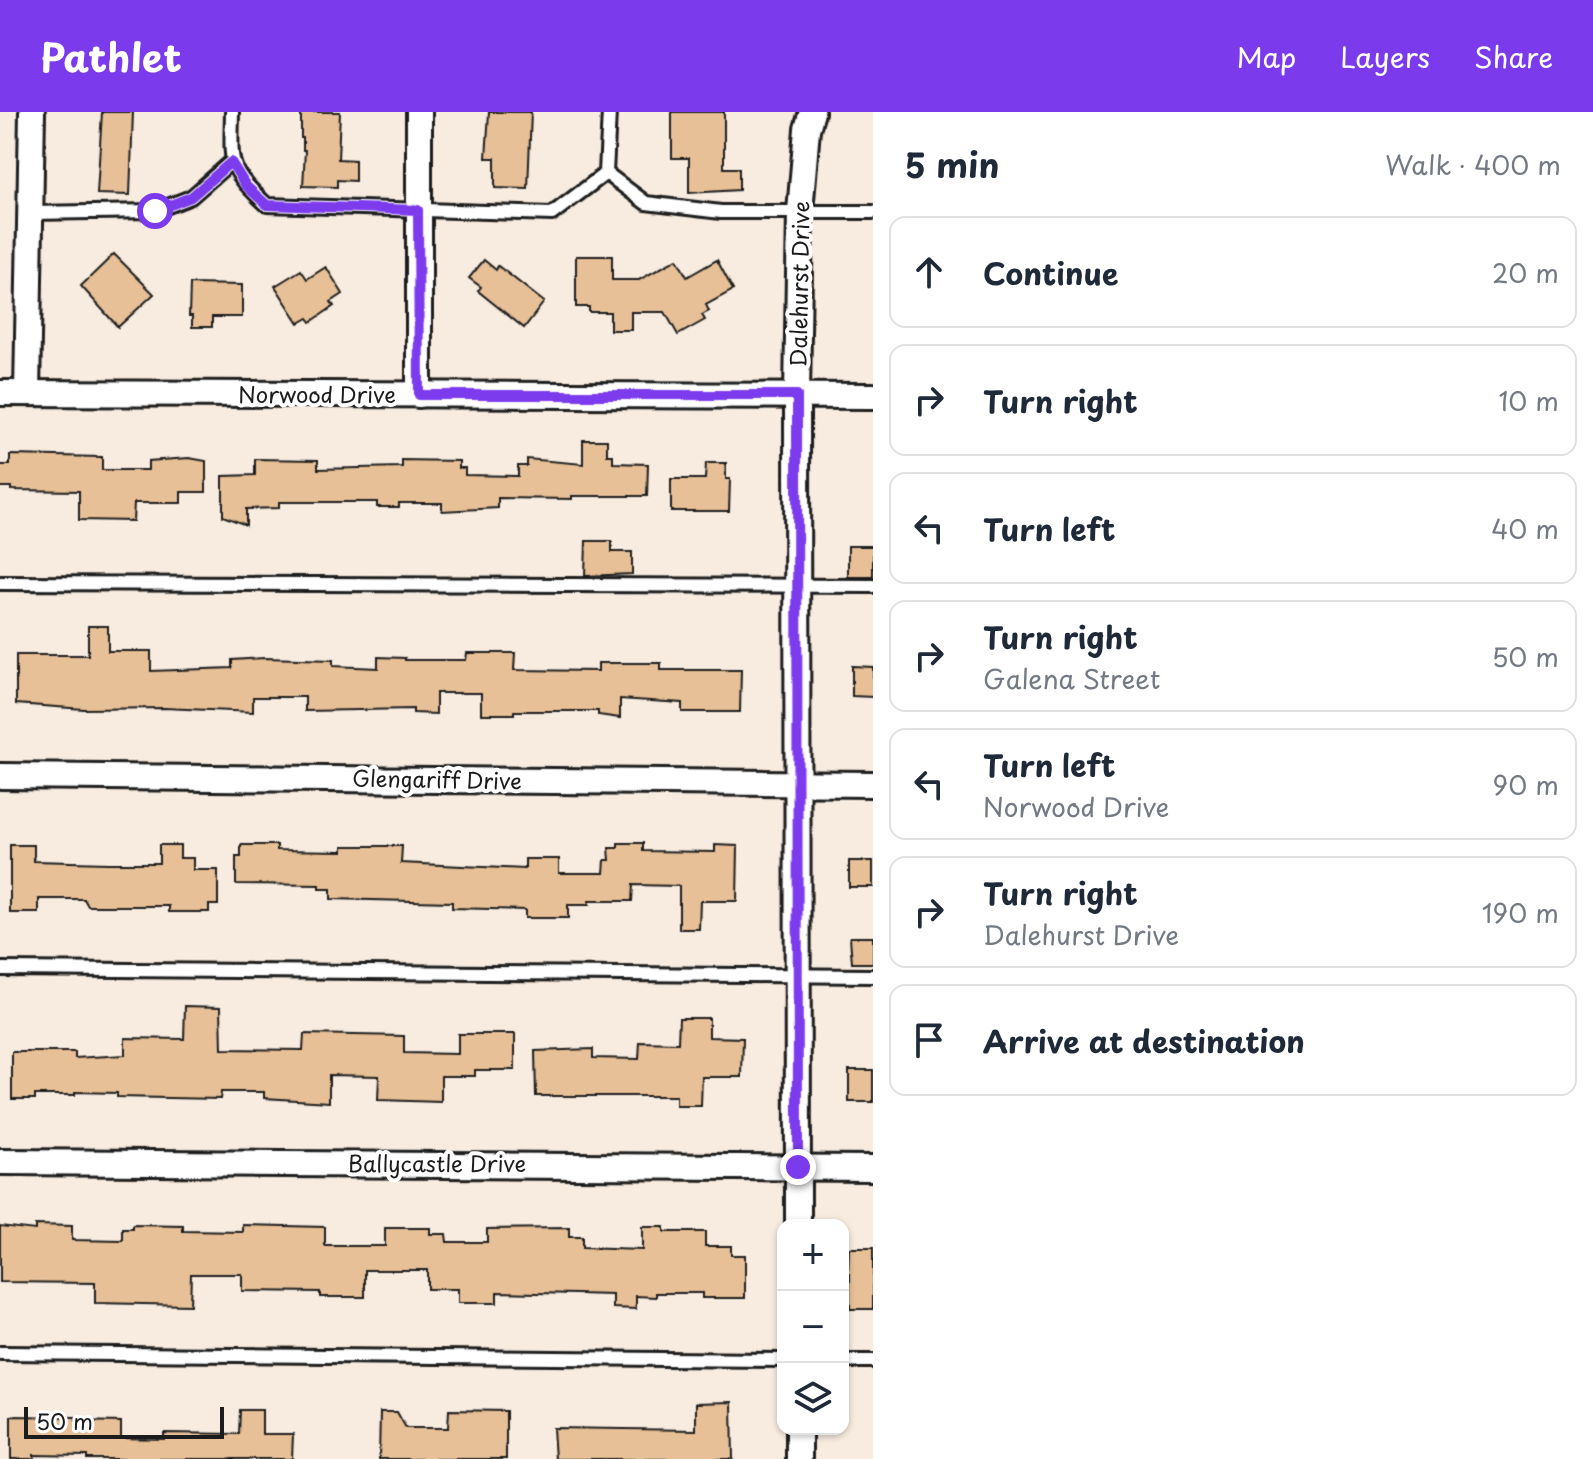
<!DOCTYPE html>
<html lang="en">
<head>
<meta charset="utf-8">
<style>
  body { margin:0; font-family:"Playpen Sans",sans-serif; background:#f6f6f7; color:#1f2937 }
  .controls { position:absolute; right:24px; bottom:24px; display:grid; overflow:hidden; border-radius:16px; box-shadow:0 2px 6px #0004 }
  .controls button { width:72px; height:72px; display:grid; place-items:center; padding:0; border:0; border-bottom:2px solid #e0e1e3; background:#fff; color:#1f2937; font:40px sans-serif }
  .scale { position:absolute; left:24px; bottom:20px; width:200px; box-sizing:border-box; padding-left:8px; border:4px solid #1c1c1c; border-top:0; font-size:22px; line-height:28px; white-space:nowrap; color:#1c1c1c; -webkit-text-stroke:6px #fff; paint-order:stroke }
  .stop { position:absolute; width:24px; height:24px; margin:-18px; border:6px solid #7c3aed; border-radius:50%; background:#fff }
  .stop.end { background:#7c3aed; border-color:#fff; box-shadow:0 2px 8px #0008 }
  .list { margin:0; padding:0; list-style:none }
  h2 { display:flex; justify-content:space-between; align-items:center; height:104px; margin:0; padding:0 32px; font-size:34px }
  h2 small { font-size:26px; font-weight:400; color:#747a83 }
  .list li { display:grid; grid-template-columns:52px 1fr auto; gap:24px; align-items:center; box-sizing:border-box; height:112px; margin:0 16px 16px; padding:0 16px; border:2px solid #e0e1e3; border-radius:16px }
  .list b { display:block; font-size:30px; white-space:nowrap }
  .list p { margin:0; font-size:26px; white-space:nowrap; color:#747a83 }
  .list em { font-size:26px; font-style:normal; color:#747a83 }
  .icon { flex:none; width:44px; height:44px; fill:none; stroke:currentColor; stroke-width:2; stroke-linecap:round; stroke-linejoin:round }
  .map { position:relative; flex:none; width:873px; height:1347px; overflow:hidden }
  header { display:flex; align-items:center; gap:48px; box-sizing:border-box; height:112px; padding:0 40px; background:#7c3aed; color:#fff }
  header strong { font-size:38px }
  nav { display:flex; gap:44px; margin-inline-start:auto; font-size:28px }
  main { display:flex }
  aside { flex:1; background:#fff }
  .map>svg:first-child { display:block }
  .building { fill:#e7c097; stroke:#1c1c1c; stroke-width:2 }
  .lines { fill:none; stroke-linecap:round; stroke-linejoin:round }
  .lane-casing { stroke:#1c1c1c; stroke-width:18 }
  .street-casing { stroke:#1c1c1c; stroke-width:30 }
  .lane { stroke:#fff; stroke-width:12 }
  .street { stroke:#fff; stroke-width:24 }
  .route { stroke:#7c3aed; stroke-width:10 }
  .labels { text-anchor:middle; stroke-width:8; stroke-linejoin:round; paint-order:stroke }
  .street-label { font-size:22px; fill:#1c1c1c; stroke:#fff }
</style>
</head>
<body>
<header>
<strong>Pathlet</strong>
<nav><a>Map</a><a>Layers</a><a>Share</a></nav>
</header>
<main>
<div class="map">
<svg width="873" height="1347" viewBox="0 0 873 1347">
  <rect width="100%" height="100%" fill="#f8ece0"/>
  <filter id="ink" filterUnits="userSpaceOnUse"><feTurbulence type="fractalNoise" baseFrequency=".0125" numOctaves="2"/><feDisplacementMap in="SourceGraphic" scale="16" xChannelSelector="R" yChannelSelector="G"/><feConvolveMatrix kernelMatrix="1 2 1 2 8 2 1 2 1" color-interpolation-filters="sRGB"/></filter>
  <g filter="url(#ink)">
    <g class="building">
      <path d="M102,0H133L130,83L97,82Z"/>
      <path d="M301,0H340L338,47L355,48V69L337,68V75L303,74L305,38H303V26H301Z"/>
      <path d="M489,0H531L528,77L495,76V46H486Z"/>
      <path d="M672,0H724V56H739V78L689,81V46H672Z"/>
      <path d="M114,142L154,182L118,215L81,174Z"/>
      <path d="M576,144H612V168H639L677,147L687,165L717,148L733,178L706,193L709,199L702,203L705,208L678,223L665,200H631V218H610V200H589V195H576Z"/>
      <path d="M484,148L496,158L498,154L506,160L544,190L524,216L478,179L481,175L469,166Z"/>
      <path d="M326,155L343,182L331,190L334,194L311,210L308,206L299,211L275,174L301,158L307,167Z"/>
      <path d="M190,172L242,173V205H212V215H192V204H189Z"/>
      <path d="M583,328H607V343H613V351L648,352L647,384H572V387L498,386V396L442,399V391H399V395H377V390H279V396L246,397V413L223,404V364L255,363V347L318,348V357L402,355V348L459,349V356H465V363L518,364V354H527V347L583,352Z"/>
      <path d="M10,343L102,345V358H148V349L189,346L206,349V380H181V391H134L133,409L79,408V379L11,378V375H0V353H10Z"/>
      <path d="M706,351H726V367H730L729,399H671V367H705Z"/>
      <path d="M586,429H612V440H632V462L585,464Z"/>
      <rect x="848" y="434" width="25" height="31"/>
      <path d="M88,514H108V539H151V559L232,556V548L264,546L333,548V554L378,556V545L405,546V548H466L467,541H515L514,558L598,559V551H661V558H741L740,600H682V591L620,587V606L598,603V599H514V602H481V581H436V602L413,601V597L305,599V585H253V600L164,596L84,597L16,592V543H88Z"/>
      <path d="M852,554L873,555V585L852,584Z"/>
      <path d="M618,731H643V739L715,740V733L738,734L737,789H700L699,817H679V774L633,773L632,789H589V793H568V806H525V798L452,796V790L331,787V777H319V773L236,772V745H241V733H277V738L343,739V734H402L401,751L525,757V747H559V761H604L605,748H610L609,736H618Z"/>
      <path d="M10,733H34V749L108,751H159V733H180V746H193V758H218V793H209V800H169V794H88L84,787H39V801H10Z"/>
      <rect x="849" y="749" width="24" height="26"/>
      <path d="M850,825H873V851H852Z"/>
      <path d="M185,894L221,895L222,937L303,938L304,922L404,924V941L458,942V922H515V958H475V964H441V990L378,988L379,964L329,963V990L264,986V980H221L220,987L117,985V981L75,980V983H35V987H12V940H75V946L125,943V926L184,927Z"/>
      <path d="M679,906H709V925L743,926L742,965H702L701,994H676V984H536L535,939L593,937V946L639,947L640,930L678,931Z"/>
      <rect x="849" y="958" width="24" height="32"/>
      <path d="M35,1113L72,1114V1128L123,1129V1117H133V1113L183,1114V1119L243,1120V1113L325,1115V1134H385V1116H430V1122H446L447,1130H487V1117L569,1116V1125H582V1136L642,1138V1115H664V1120H705V1134H731V1143H745V1186H702V1181H656V1185L636,1184V1197L613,1196V1183L497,1180V1191H458V1177H427V1158H365V1185H320V1180L242,1179V1162H191L190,1193L95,1191V1171L0,1170V1114L35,1118Z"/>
      <path d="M849,1136H873V1197H850V1162H848Z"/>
      <path d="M732,1290L733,1347H555L553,1316L696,1318V1291Z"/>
      <path d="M240,1298H262V1322H293L292,1347H87V1344L34,1343V1347H11V1304L76,1305V1309L121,1310V1326L164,1327V1321L239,1322Z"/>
      <path d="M449,1298L506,1299V1347H379L380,1300H397L406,1316H448Z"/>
    </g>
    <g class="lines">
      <g class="lane-casing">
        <g id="lane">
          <path d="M232,0C231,52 227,56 267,93L552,102L606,61L646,91L721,100H873"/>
          <path d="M606,61L609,0"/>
          <path d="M30,101L155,99L191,85L231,50"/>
          <path d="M0,471L873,474"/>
          <path d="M0,857L873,864"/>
          <path d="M0,1241L783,1248"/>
          <path d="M843,1249H873"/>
        </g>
      </g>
      <g class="street-casing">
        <g id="street">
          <path d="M0,281L873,284"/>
          <path d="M27,281L32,0"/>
          <path d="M419,283V0"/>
          <path d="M0,664L873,672"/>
          <path d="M0,1050L873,1056"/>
          <path d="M798,1113L797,283L800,100L807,17L812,0"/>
          <path d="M799,1347V1317"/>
        </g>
      </g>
      <use href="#lane" class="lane"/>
      <use href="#street" class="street"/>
    </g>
  </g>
  <g class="lines" filter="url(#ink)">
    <path class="route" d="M155,99L191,85L231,50L246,74L267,93L418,98L419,283H797L798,1055"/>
  </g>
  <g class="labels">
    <g class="street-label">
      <text transform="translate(800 172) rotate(-89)" y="8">Dalehurst Drive</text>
      <text x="317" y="291">Norwood Drive</text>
      <text transform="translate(437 668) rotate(1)" y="8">Glengariff Drive</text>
      <text x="437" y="1060">Ballycastle Drive</text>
    </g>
  </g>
</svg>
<div class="controls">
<button>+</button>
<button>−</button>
<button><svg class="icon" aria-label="layers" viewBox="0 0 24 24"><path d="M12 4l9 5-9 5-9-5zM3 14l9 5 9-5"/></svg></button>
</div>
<div class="scale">50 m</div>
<div class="stop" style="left:155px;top:99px"></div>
<div class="stop end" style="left:798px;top:1055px"></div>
</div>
<aside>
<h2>5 min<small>Walk · 400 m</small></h2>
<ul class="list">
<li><svg class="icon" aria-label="ahead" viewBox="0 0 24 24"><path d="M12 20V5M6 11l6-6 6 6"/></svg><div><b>Continue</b></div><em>20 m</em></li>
<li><svg class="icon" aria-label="right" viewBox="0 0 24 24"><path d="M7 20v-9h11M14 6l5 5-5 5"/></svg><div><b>Turn right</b></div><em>10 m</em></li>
<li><svg class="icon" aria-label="left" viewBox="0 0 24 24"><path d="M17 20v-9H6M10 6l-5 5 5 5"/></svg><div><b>Turn left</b></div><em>40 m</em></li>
<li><svg class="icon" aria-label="right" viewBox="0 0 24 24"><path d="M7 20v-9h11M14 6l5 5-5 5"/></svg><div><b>Turn right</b><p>Galena Street</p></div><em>50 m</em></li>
<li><svg class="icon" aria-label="left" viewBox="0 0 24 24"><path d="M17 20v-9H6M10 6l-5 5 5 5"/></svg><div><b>Turn left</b><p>Norwood Drive</p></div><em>90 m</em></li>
<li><svg class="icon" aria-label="right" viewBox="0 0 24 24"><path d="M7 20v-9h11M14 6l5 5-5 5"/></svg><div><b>Turn right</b><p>Dalehurst Drive</p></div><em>190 m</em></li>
<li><svg class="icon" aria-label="arrive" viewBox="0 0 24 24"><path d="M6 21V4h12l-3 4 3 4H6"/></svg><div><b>Arrive at destination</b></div></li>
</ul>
</aside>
</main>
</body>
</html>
